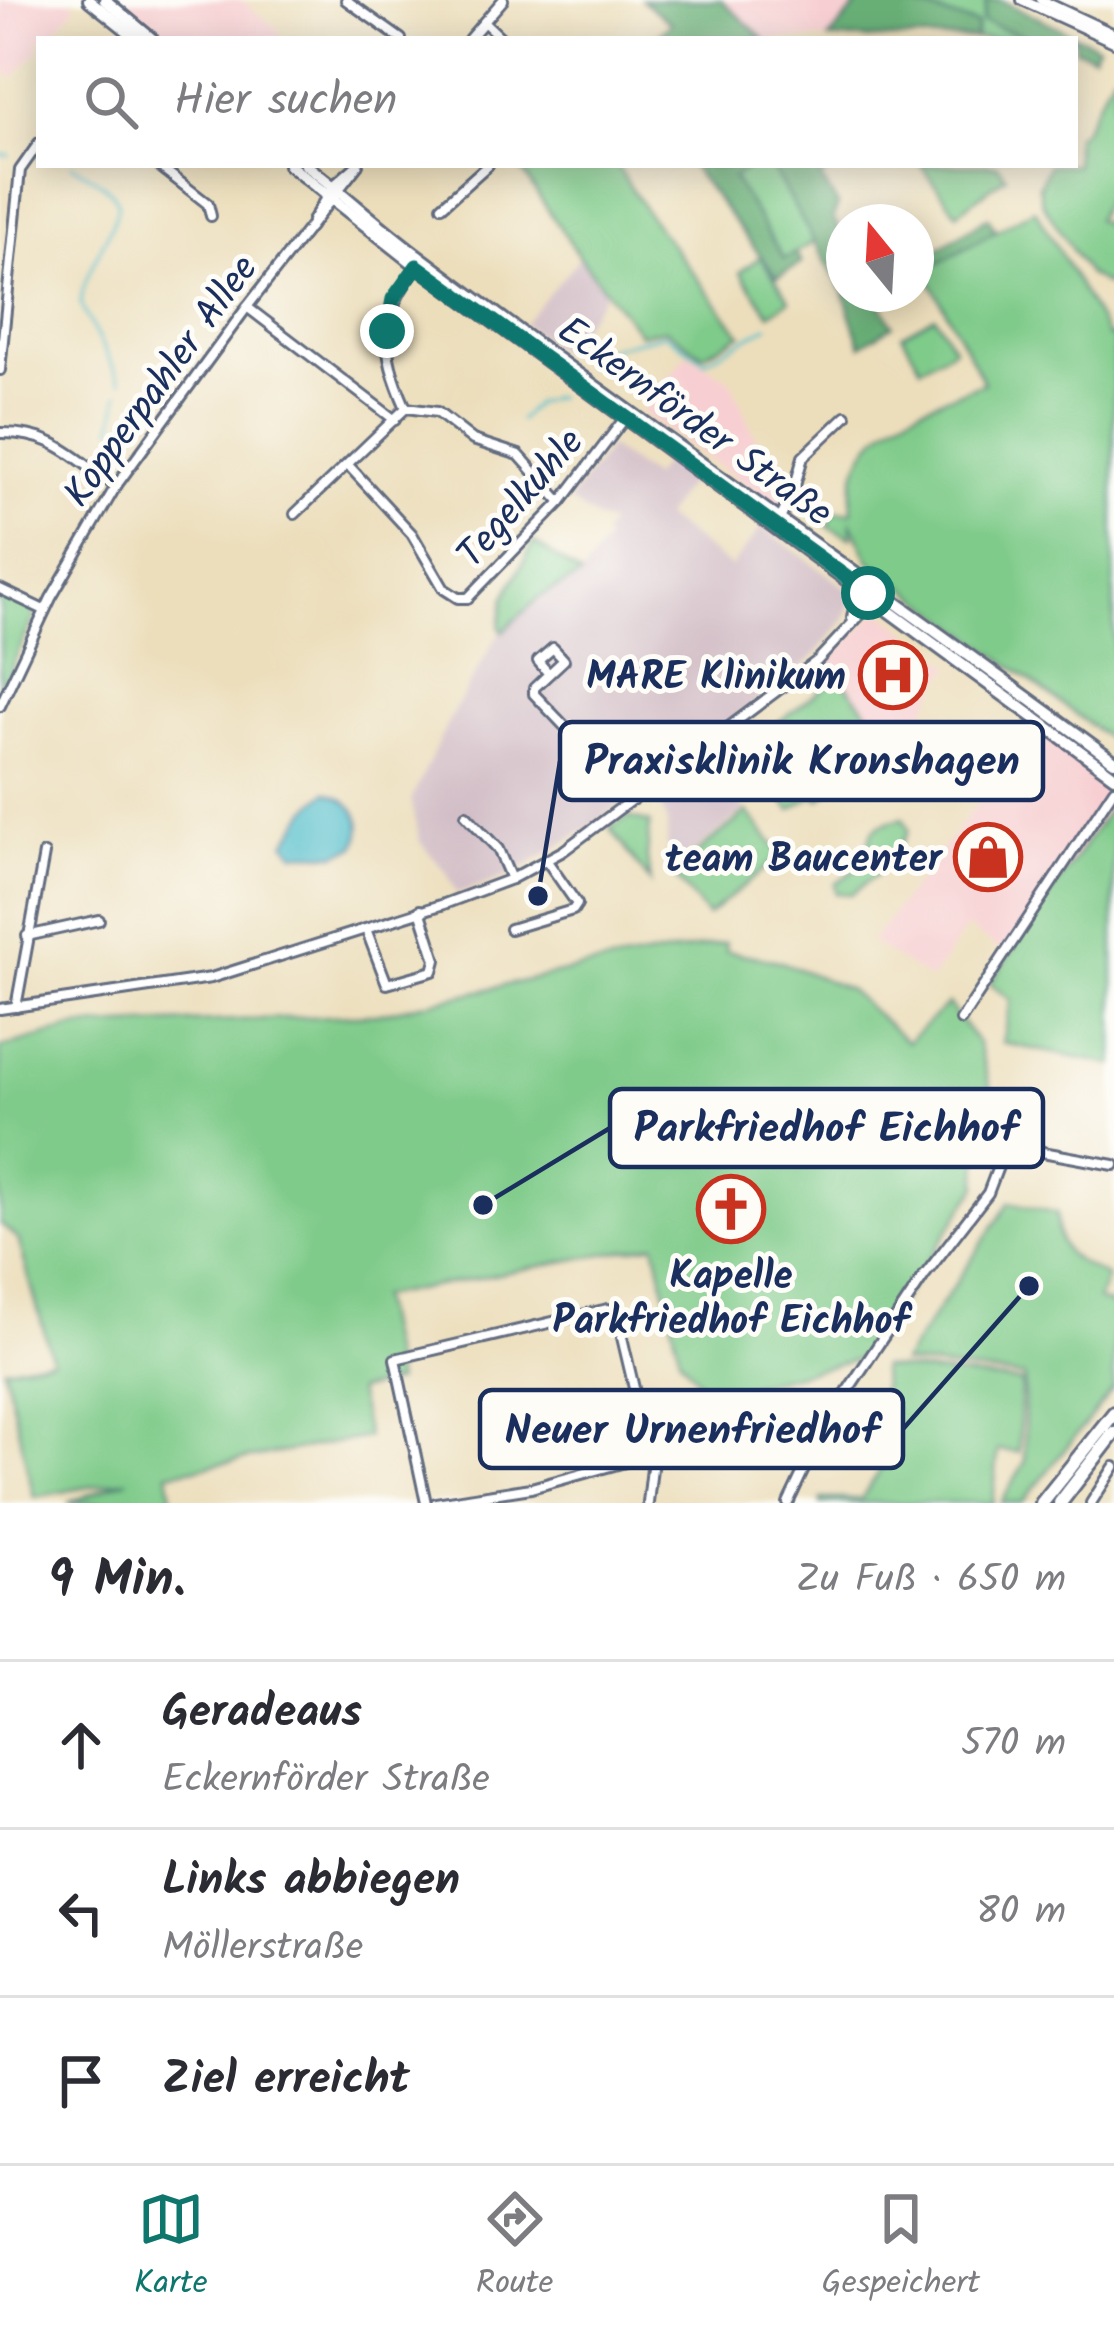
<!DOCTYPE html>
<html lang="de">
<head>
<meta charset="utf-8">
<style>
  body { margin:0; font-family:Kalam,sans-serif; background:#f7f7f7; color:#2b2b33 }
  .compass { position:absolute; left:826px; top:204px; width:108px; height:108px; border-radius:50%; background:#fff; box-shadow:0 6px 30px #0003; rotate:342deg }
  .stop { position:absolute; width:36px; height:36px; margin:-27px; border:9px solid #0f766e; border-radius:50%; background:#fff }
  .stop.end { background:#0f766e; border-color:#fff; box-shadow:0 3px 12px #0008 }
  .list { margin:0; padding:0; list-style:none }
  h2 { display:flex; justify-content:space-between; align-items:center; height:156px; margin:0; padding:0 48px; font-size:51px }
  h2 small { font-size:39px; font-weight:400; color:#7c7c81 }
  .list li { display:grid; grid-template-columns:78px 1fr auto; gap:36px; align-items:center; box-sizing:border-box; height:168px; padding:0 48px; border-top:3px solid #e1e1e2 }
  .list b { display:block; font-size:45px; white-space:nowrap }
  .list p { margin:0; font-size:39px; white-space:nowrap; color:#7c7c81 }
  .list em { font-size:39px; font-style:normal; color:#7c7c81 }
  .icon { flex:none; width:66px; height:66px; fill:none; stroke:currentColor; stroke-width:2; stroke-linecap:round; stroke-linejoin:round }
  .map { position:relative; flex:none; width:1114px; height:1503px; overflow:hidden }
  .search { position:absolute; background:#fff; box-shadow:0 6px 30px #0003; left:36px; right:36px; top:36px; height:132px; display:flex; align-items:center; gap:30px; box-sizing:border-box; padding:0 42px; border-radius:0px; color:#7c7c81; font-size:45px }
  .sheet { height:660px; background:#fff }
  nav { display:flex; justify-content:space-around; align-items:center; box-sizing:border-box; height:168px; border-top:3px solid #e1e1e2; background:#fff; font-size:33px; color:#7c7c81 }
  nav a { display:grid; justify-items:center; gap:6px }
  nav .on { color:#0f766e }
  .map>svg:first-child { display:block }
  .built { fill:#f7cfd2 }
  .industrial { fill:#d2bdc6 }
  .green { fill:#7fcb8a; stroke:#4d7d74; stroke-width:3 }
  .forest { fill:#67af76; stroke:#416f6a; stroke-width:3 }
  .water { fill:#51beca; stroke:#367694; stroke-width:3 }
  .lines { fill:none; stroke-linecap:round; stroke-linejoin:round }
  .stream { stroke:#51beca; stroke-width:3 }
  .minor-casing { stroke:#646c7f; stroke-width:14 }
  .major-casing { stroke:#646c7f; stroke-width:16 }
  .highway-casing { stroke:#646c7f; stroke-width:18 }
  .minor { stroke:#fff; stroke-width:8 }
  .major { stroke:#fff; stroke-width:10 }
  .highway { stroke:#fff; stroke-width:12 }
  .route { stroke:#0f766e; stroke-width:15 }
  .labels { text-anchor:middle; stroke-width:10; stroke-linejoin:round; paint-order:stroke }
  .street-label { font-size:39px; fill:#1b2f5e; stroke:#fdfcf7 }
  .poi-label { font-size:39px; font-weight:bold; fill:#1b2f5e; stroke:#fdfcf7; text-anchor:end }
  .leader { fill:none; stroke:#1b2f5e; stroke-width:4.5 }
  .callout-dot { fill:#1b2f5e; stroke:#fdfcf7; stroke-width:4.5 }
  .callout { fill:#fdfcf7; stroke:#1b2f5e; stroke-width:4.5 }
  .callout-label { font-size:42px; text-anchor:middle; font-weight:bold; fill:#1b2f5e }
</style>
</head>
<body>
<div class="map">
<svg width="1114" height="1503" viewBox="0 0 1114 1503">
  <rect width="100%" height="100%" fill="#fdfcf7"/>
  <filter id="ink" filterUnits="userSpaceOnUse"><feTurbulence type="fractalNoise" baseFrequency=".00833" numOctaves="2"/><feDisplacementMap in="SourceGraphic" scale="24" xChannelSelector="R" yChannelSelector="G"/><feConvolveMatrix kernelMatrix="1 2 1 2 8 2 1 2 1" color-interpolation-filters="sRGB"/></filter>
  <filter id="wash" filterUnits="userSpaceOnUse"><feTurbulence type="fractalNoise" baseFrequency=".004" numOctaves="4" result="noise"/><feDisplacementMap in="SourceGraphic" scale="48" xChannelSelector="R" yChannelSelector="G"/><feGaussianBlur stdDeviation="2.7" result="paint"/><feColorMatrix in="noise" values="0 0 0 0 0 0 0 0 0 0 0 0 0 0 0 0 0 1.4 0 .05"/><feComposite in="paint" operator="in"/></filter>
  <g filter="url(#wash)">
    <rect width="100%" height="100%" fill="#ecdebb"/>
    <g class="built">
      <path d="M0,0H69L76,6L48,39H39V49L13,78L0,66Z"/>
      <path d="M114,0H241L281,32L278,39H160Z"/>
      <path d="M721,0H862L829,39H764Z"/>
      <path d="M688,353L731,381L782,499L776,505L641,412Z"/>
      <path d="M876,613H883L952,666L938,684L921,717L894,739L829,662Z"/>
      <path d="M1035,728L1114,786V801L1008,955L966,927L931,980L871,942Z"/>
    </g>
    <g class="industrial">
      <path d="M580,257L606,292L561,352L523,324Z"/>
      <path d="M609,447L652,477L668,458L693,476L664,517L731,567L762,527L848,589L851,602L845,619L813,658L590,827L509,876L457,894L446,872L420,842L411,800L449,720L498,635L541,596L581,576L606,540L602,536L610,524L596,519L569,501Z"/>
      <path d="M730,737L764,776L737,800L745,810L667,873V823L657,796Z"/>
    </g>
    <g class="green">
      <path d="M912,0H987L983,22L1032,39H975L978,24L910,5Z"/>
      <path d="M1114,71V180L1096,220L1114,228V278L1107,285L1088,275L1042,202L1039,186L1049,165H1075V136L1083,130Z"/>
      <path d="M518,165H616L651,219L741,334L703,355L666,329L640,334L580,257Z"/>
      <path d="M752,165H770L817,240L784,260L732,177Z"/>
      <path d="M921,165H997L1006,176L957,213Z"/>
      <path d="M1035,209L1108,337L1114,335V743L869,560L852,524L851,537L828,527L834,512H852C845,426 920,407 984,383L925,271Z"/>
      <path d="M760,257L790,300L770,314L740,272Z"/>
      <path d="M935,316L954,348L921,367L902,334Z"/>
      <path d="M534,542L581,576L541,596L503,631L500,627L504,599Z"/>
      <path d="M0,592L30,608L35,616L0,692Z"/>
      <path d="M839,676L892,741L820,799L815,795L791,810L732,738L744,727L755,740Z"/>
      <path d="M1114,801V1065L1002,1043L1011,1000L990,984Z"/>
      <path d="M747,812L782,855L707,916L672,873Z"/>
      <path d="M629,817L650,823L647,857L650,882L610,828Z"/>
      <path d="M903,818L909,830L891,863L852,894L836,893L835,884L863,864C874,831 864,827 903,818Z"/>
      <path d="M725,943L726,951L779,961L848,989L907,1042L948,1004L978,1043L992,1094L979,1146L978,1186L862,1358L710,1395L680,1358L655,1244L379,1297L396,1382L357,1391L367,1437L168,1473L173,1503H68L128,1480L34,1497L4,1368L52,1359L18,1239L0,1224V1048L77,1027L377,1014L582,968Z"/>
      <path d="M1010,1202L1057,1213C1054,1255 1074,1259 1107,1277L1098,1300L1114,1306V1388L1022,1503H1001L1025,1462L1024,1377L902,1363Z"/>
      <path d="M881,1367L1021,1382L1019,1452L998,1450L993,1503H821V1499H861L885,1463Z"/>
    </g>
    <g class="forest">
      <path d="M642,0H721L764,39H654L671,23Z"/>
      <path d="M862,0H912L911,5L978,25L975,39H829Z"/>
      <path d="M987,0H1000L1098,46L1093,55L1075,49V39H1032L983,22Z"/>
      <path d="M690,165H752L733,178L784,259L796,253L802,263L777,277Z"/>
      <path d="M770,165H840L820,177L838,205L833,218L844,238V293Z"/>
      <path d="M988,217L996,231L925,271L919,261Z"/>
      <path d="M844,294H875L893,325L861,345Z"/>
    </g>
    <path class="water" d="M327,792C353,801 370,819 355,847L336,854L295,853L286,843L307,810Z"/>
    <g class="lines">
      <g class="stream">
        <path d="M0,154L9,155"/>
        <path d="M36,155L39,156"/>
        <path d="M72,165C85,173 110,186 117,200C125,215 79,275 81,306L121,382"/>
        <path d="M585,366L600,350L666,334L705,361L768,326"/>
        <path d="M519,420L535,404L556,397"/>
        <path d="M113,428L119,394"/>
      </g>
    </g>
  </g>
  <g filter="url(#ink)">
    <g class="lines">
      <g class="minor-casing">
        <g id="minor">
          <path d="M346,0L401,39"/>
          <path d="M1022,0L1114,42"/>
          <path d="M1041,0L1114,34"/>
          <path d="M484,22L502,39"/>
          <path d="M469,39L503,0"/>
          <path d="M158,165L208,204L211,216"/>
          <path d="M442,206L488,165"/>
          <path d="M312,221L333,186L357,165"/>
          <path d="M247,307L395,420"/>
          <path d="M0,370L20,170L39,143"/>
          <path d="M406,408L437,412L473,440L519,455L561,502"/>
          <path d="M0,433C56,432 74,459 116,486"/>
          <path d="M348,465L412,534L444,589L458,598H468L561,502L625,418"/>
          <path d="M295,514L406,408C380,349 378,316 419,264"/>
          <path d="M779,521L793,493L803,457L846,416"/>
          <path d="M849,587L855,602L852,618"/>
          <path d="M0,589L44,610"/>
          <path d="M549,674L538,661L553,648L564,660L534,688V694L634,799"/>
          <path d="M0,706L51,598L116,486L247,307L358,165"/>
          <path d="M466,815L498,849L511,879"/>
          <path d="M366,929L387,984L433,971L436,960L420,910"/>
          <path d="M510,929L573,910L577,904L547,861"/>
          <path d="M27,936L99,920"/>
          <path d="M16,1007L44,854"/>
          <path d="M0,1009L211,978L444,904L511,879L563,851L817,661L877,597"/>
          <path d="M961,1020L1114,789"/>
          <path d="M426,1503L395,1359L608,1309L617,1316L649,1452L652,1468L648,1503"/>
          <path d="M436,1503L531,1488L694,1443L826,1423L924,1276L988,1193L1004,1151L1026,1149L1114,1165"/>
          <path d="M788,1503L826,1423"/>
          <path d="M1091,1503L1114,1467"/>
        </g>
      </g>
      <g class="major-casing">
        <g id="major">
          <path d="M89,0L138,39"/>
          <path d="M105,0L152,39"/>
          <path d="M289,165L417,266L1114,776"/>
          <path d="M306,165C345,195 381,228 420,257C648,429 884,591 1114,761"/>
        </g>
      </g>
      <g class="highway-casing">
        <g id="highway">
          <path d="M1042,1503L1114,1413"/>
          <path d="M1060,1503L1114,1433"/>
        </g>
      </g>
      <use href="#minor" class="minor"/>
      <use href="#major" class="major"/>
      <use href="#highway" class="highway"/>
    </g>
  </g>
  <g class="lines" filter="url(#ink)">
    <path class="route" d="M387,331L393,299L417,266L868,593"/>
  </g>
  <defs>
    <g id="hospital-ring" transform="scale(3.45)"><circle r="9.5" fill="#fdfcf7" stroke="#c8321e" stroke-width="1.5"/><path d="M-5-5h3v3.5h4V-5h3V5h-3V1.5h-4V5h-3Z" fill="#c8321e"/></g>
    <g id="shop-ring" transform="scale(3.45)"><circle r="9.5" fill="#fdfcf7" stroke="#c8321e" stroke-width="1.5"/><path d="M-5-2.5h2.3a2.7 3.5 0 0 1 5.4 0H5L5.5 6h-11ZM-1.5-2.5h3a1.5 2.3 0 0 0-3 0Z" fill="#c8321e"/></g>
    <g id="church-ring" transform="scale(3.45)"><circle r="9.5" fill="#fdfcf7" stroke="#c8321e" stroke-width="1.5"/><path d="M-1.2-6h2.4v3.5h3.3v2.4h-3.3V6h-2.4V-.1h-3.3v-2.4h3.3Z" fill="#c8321e"/></g>
  </defs>
  <g fill-rule="evenodd">
    <use href="#hospital-ring" x="893" y="675"/>
    <use href="#shop-ring" x="988" y="857"/>
    <use href="#church-ring" x="731" y="1209"/>
  </g>
  <g class="labels">
    <g class="street-label">
      <text transform="translate(159 380) rotate(-54)" y="14">Kopperpahler Allee</text>
      <text transform="translate(696 420) rotate(36)" y="14">Eckernförder Straße</text>
      <text transform="translate(519 497) rotate(-49)" y="14">Tegelkuhle</text>
    </g>
    <g class="poi-label">
      <text x="846" y="689">MARE Klinikum</text>
      <text x="942" y="871">team Baucenter</text>
      <text x="731" y="1288" text-anchor="middle">Kapelle<tspan x="731" dy="45">Parkfriedhof Eichhof</tspan></text>
    </g>
  </g>
  <path class="leader" d="M538 896L560 761M483 1205L610 1128M1029 1286L903 1429"/>
  <g class="callout-dot">
    <circle cx="538" cy="896" r="12"/>
    <circle cx="483" cy="1205" r="12"/>
    <circle cx="1029" cy="1286" r="12"/>
  </g>
  <g class="callout">
    <rect x="560" y="722" width="483" height="78" rx="12"/>
    <rect x="610" y="1089" width="433" height="78" rx="12"/>
    <rect x="480" y="1390" width="423" height="78" rx="12"/>
  </g>
  <g class="callout-label">
    <text x="802" y="775">Praxisklinik Kronshagen</text>
    <text x="826" y="1142">Parkfriedhof Eichhof</text>
    <text x="692" y="1444">Neuer Urnenfriedhof</text>
  </g>
</svg>
<svg class="compass" viewBox="-18 -18 36 36"><path d="M0-13l5 13h-10z" fill="#e53935"/><path d="M0 13l5-13h-10z" fill="#7c7c81"/></svg>
<div class="stop" style="left:868px;top:593px"></div>
<div class="stop end" style="left:387px;top:331px"></div>
<div class="search"><svg class="icon" aria-label="search" viewBox="0 0 24 24"><circle cx="10" cy="10" r="6"/><path d="M15 15l6 6"/></svg>Hier suchen</div>
</div>
<section class="sheet">
<h2>9 Min.<small>Zu Fuß · 650 m</small></h2>
<ul class="list">
<li><svg class="icon" aria-label="ahead" viewBox="0 0 24 24"><path d="M12 20V5M6 11l6-6 6 6"/></svg><div><b>Geradeaus</b><p>Eckernförder Straße</p></div><em>570 m</em></li>
<li><svg class="icon" aria-label="left" viewBox="0 0 24 24"><path d="M17 20v-9H6M10 6l-5 5 5 5"/></svg><div><b>Links abbiegen</b><p>Möllerstraße</p></div><em>80 m</em></li>
<li><svg class="icon" aria-label="arrive" viewBox="0 0 24 24"><path d="M6 21V4h12l-3 4 3 4H6"/></svg><div><b>Ziel erreicht</b></div></li>
</ul>
</section>
<nav>
<a class="on"><svg class="icon" aria-label="map" viewBox="0 0 24 24"><path d="M3 6l6-2 6 2 6-2v14l-6 2-6-2-6 2zM9 4v14M15 6v14"/></svg>Karte</a>
<a><svg class="icon" aria-label="directions" viewBox="0 0 24 24"><path d="M12 3l9 9-9 9-9-9zM9 14v-3h6M13 9l2 2-2 2"/></svg>Route</a>
<a><svg class="icon" aria-label="saved" viewBox="0 0 24 24"><path d="M7 4h10v16l-5-4-5 4z"/></svg>Gespeichert</a>
</nav>
</body>
</html>
